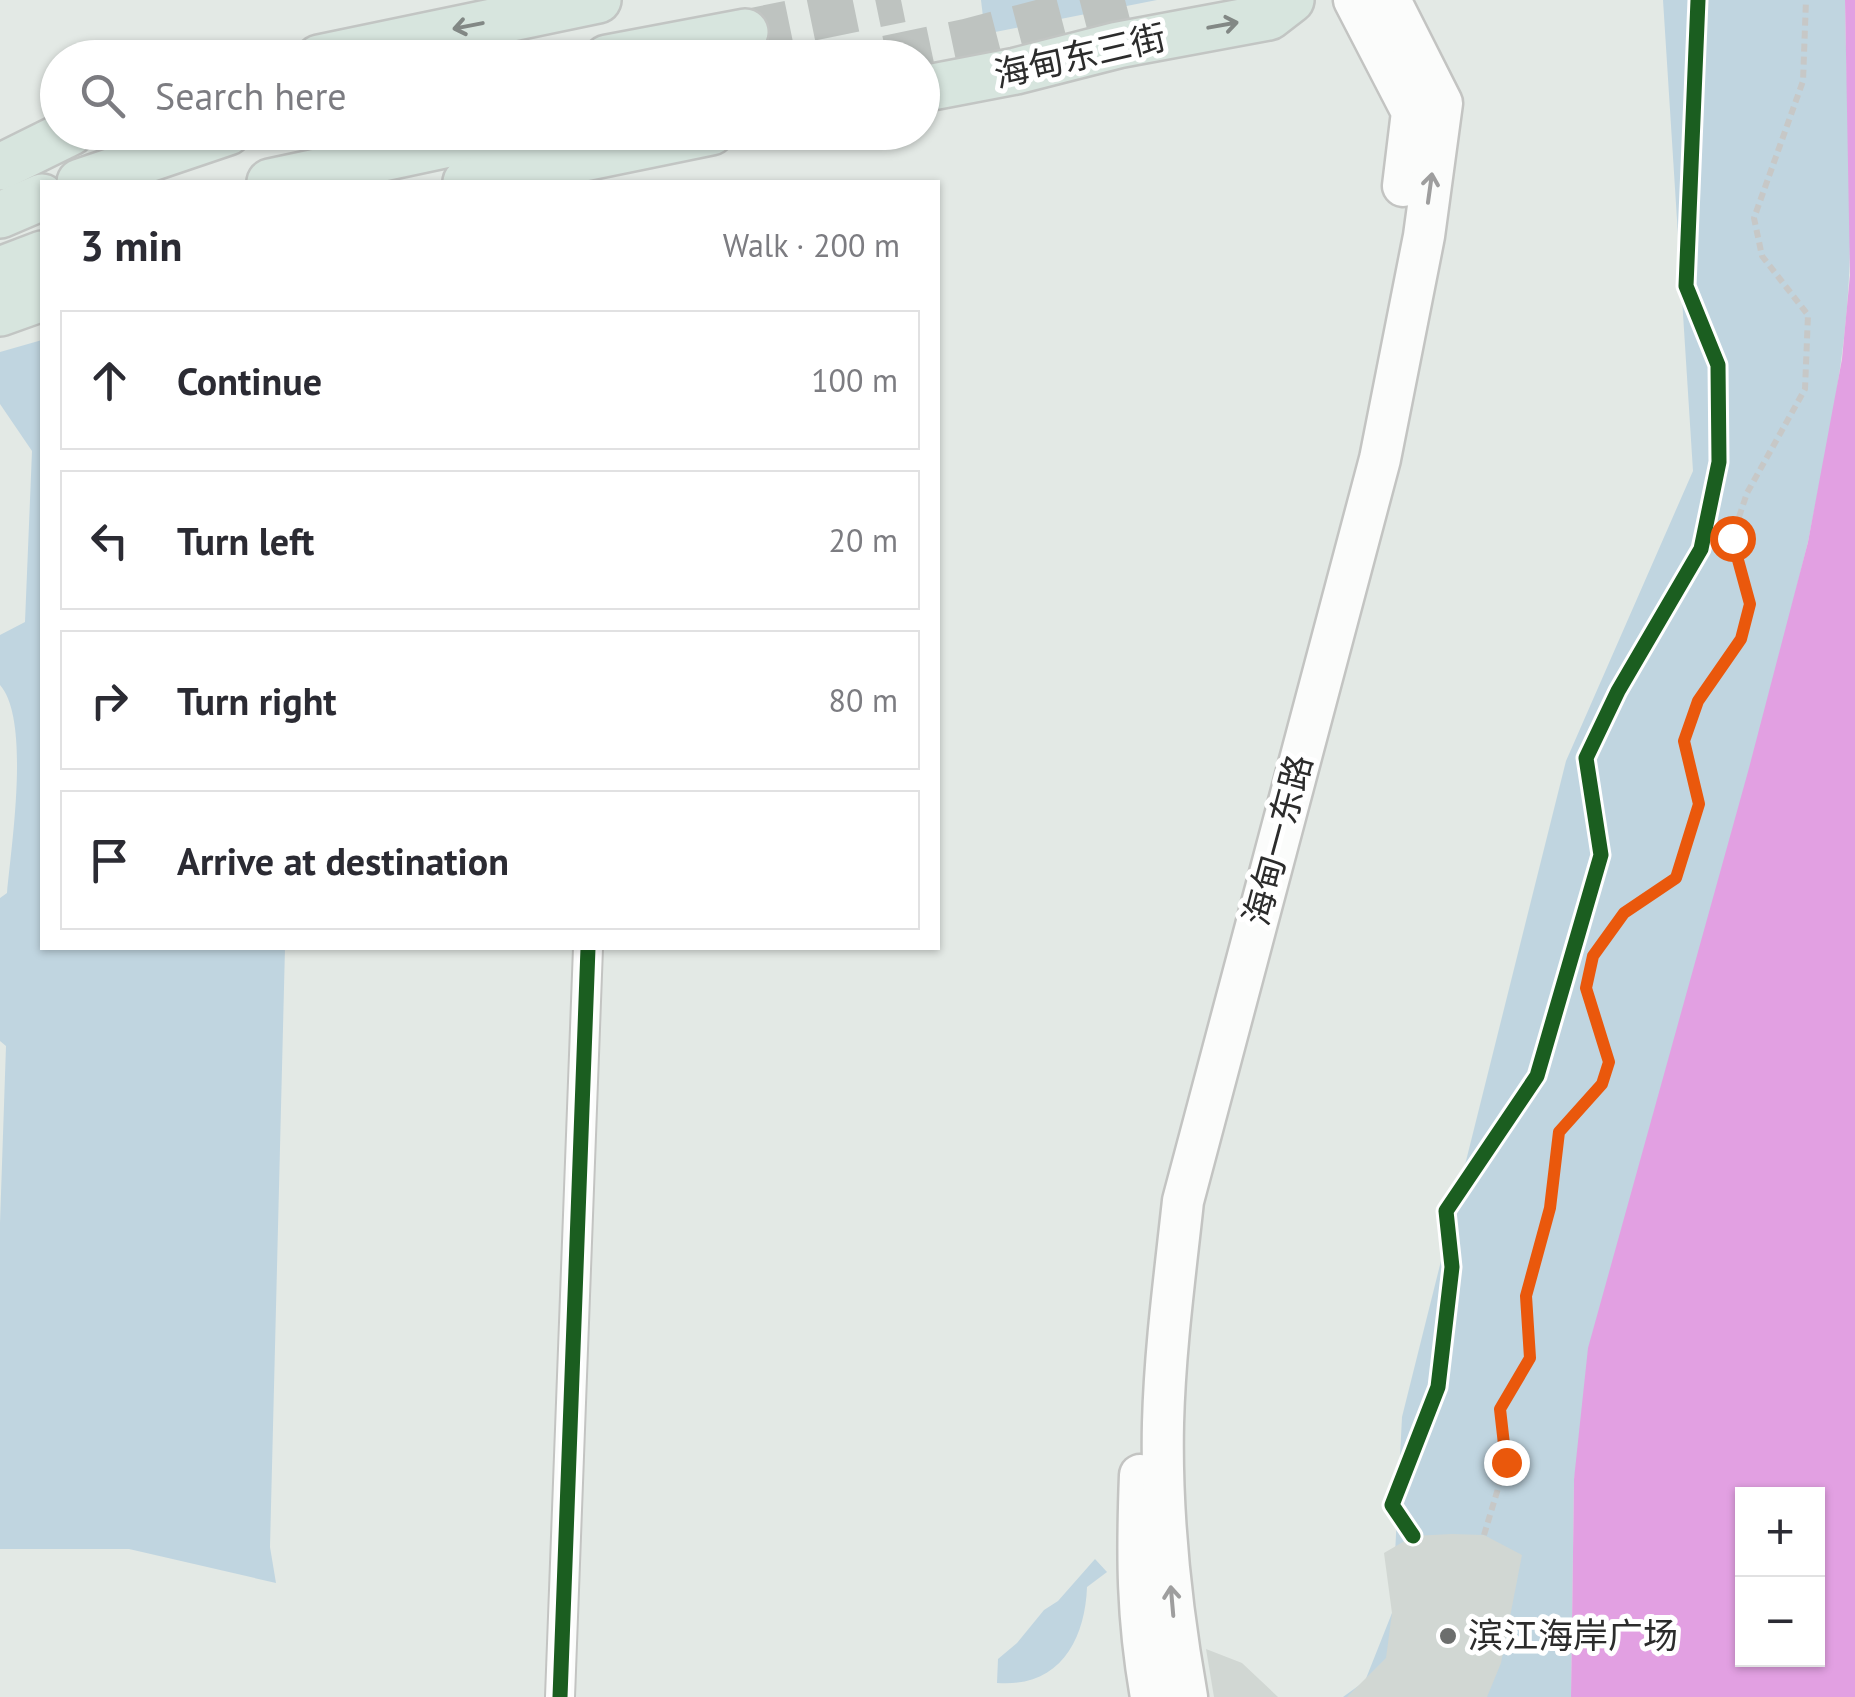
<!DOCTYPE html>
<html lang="en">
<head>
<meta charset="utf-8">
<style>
  body { margin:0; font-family:"PT Sans","Noto Sans SC",sans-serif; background:#f7f7f7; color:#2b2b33 }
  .controls { position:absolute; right:30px; bottom:30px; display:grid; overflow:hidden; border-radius:0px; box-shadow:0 2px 8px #0004 }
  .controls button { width:90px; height:90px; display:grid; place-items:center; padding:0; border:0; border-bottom:2px solid #e1e1e2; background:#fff; color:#2b2b33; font:50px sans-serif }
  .stop { position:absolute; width:30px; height:30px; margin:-22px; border:8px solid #ea580c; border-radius:50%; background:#fff }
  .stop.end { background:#ea580c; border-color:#fff; box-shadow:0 2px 10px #0008 }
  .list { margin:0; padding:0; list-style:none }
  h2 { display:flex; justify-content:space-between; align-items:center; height:130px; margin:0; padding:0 40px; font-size:42px }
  h2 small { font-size:32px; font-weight:400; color:#7c7c81 }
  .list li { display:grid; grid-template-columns:65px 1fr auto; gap:30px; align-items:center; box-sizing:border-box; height:140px; margin:0 20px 20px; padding:0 20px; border:2px solid #e1e1e2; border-radius:0px }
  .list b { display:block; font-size:38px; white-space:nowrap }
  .list em { font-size:32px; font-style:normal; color:#7c7c81 }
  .icon { flex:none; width:55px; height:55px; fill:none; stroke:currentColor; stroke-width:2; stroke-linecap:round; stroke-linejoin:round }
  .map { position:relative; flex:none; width:1855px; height:1697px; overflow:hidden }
  .search { position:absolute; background:#fff; box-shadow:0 2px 8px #0004; left:40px; top:40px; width:900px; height:110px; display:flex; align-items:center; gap:25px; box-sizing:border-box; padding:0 35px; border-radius:55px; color:#7c7c81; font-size:38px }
  .panel { position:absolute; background:#fff; box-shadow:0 2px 8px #0004; left:40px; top:180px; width:900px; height:770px; border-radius:0px }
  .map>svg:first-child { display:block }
  .green { fill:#c0d5e0 }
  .plaza { fill:#d1d7d3 }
  .water { fill:#e2a0e2; fill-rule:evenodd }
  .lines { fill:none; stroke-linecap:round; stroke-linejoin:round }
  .primary-tunnel { stroke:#bec3c0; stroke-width:45; stroke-dasharray:45 22; stroke-linecap:butt }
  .minor-casing { stroke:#c3c4c2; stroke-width:32 }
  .secondary-casing { stroke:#c3c4c2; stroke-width:45 }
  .primary-casing { stroke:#c2c5c3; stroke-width:50 }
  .path { stroke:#c7c8c7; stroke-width:6; stroke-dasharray:8 5; stroke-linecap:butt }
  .minor { stroke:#fbfcfb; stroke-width:28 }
  .secondary { stroke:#fbfcfb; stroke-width:40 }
  .primary { stroke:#d7e5de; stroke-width:45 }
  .cycleway-casing { stroke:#fff; stroke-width:21 }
  .cycleway { stroke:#1b5e20; stroke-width:15 }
  .oneway { stroke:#828885 }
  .oneway2 { stroke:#9e9e9e }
  .route { stroke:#ea580c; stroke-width:12 }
  .poi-dot { fill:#6c6e6d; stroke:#fff; stroke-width:4 }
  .labels { text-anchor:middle; stroke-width:10; stroke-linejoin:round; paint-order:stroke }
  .street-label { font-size:35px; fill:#2c2c2c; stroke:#fff }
  .poi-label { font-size:35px; fill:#2c2c2c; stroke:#fff; text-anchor:start }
</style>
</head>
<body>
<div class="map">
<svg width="1855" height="1697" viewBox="0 0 1855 1697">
  <rect width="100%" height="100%" fill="#e3e9e5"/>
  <g class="green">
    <path d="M981,0H1157L985,34Z"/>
    <path d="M1663,0H1845C1846,92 1853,185 1849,277C1845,367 1825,455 1808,542L1574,1479L1571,1697H1343L1365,1681L1392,1613L1402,1417L1566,761L1693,471Z"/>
    <path d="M42,340V948H285L270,1547L276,1583L129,1549H0V1223L6,1046L0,1041V898L7,893C11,847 31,720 0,685V635L25,622L32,451L0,404V352Z"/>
    <path d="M1095,1559L1107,1572L1087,1587C1085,1641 1059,1688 997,1683L998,1659L1017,1643L1044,1610L1058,1601Z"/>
  </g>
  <g class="plaza">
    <path d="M1452,1534L1484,1535L1522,1555L1501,1663L1487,1697H1347L1386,1658L1392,1613L1384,1553L1413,1536Z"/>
    <path d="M1206,1649L1242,1663L1278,1697H1214Z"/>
  </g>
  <path class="water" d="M1845,0H1855V1697H1571L1574,1479L1588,1348L1749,768L1808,542L1842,359L1850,275ZM1742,1494H1818V1660H1742Z"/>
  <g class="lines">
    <g class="primary-tunnel">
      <path d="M745,32L901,0"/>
      <path d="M887,58L968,41L1125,0"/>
    </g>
    <g class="minor-casing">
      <path id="minor" d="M560,1697L588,948"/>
    </g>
    <g class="secondary-casing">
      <g id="secondary">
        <path d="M1354,0L1412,112L1403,186"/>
        <path d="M1140,1475C1137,1556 1137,1617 1151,1697"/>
        <path d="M1187,1697C1171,1607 1161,1514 1163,1423C1165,1348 1175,1275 1183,1201L1380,459L1424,236L1442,103L1390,0"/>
      </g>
    </g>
    <g class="primary-casing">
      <g id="primary">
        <path d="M319,58L598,0"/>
        <path d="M607,58L745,32"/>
        <path d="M922,89L1016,71L1118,45L1269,17L1291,0"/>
        <path d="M0,167L71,132"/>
        <path d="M80,182L228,132"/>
        <path d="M270,182L505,132"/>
        <path d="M466,182L711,132"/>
        <path d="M0,215L42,197"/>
        <path d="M0,270L42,254"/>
        <path d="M0,313L42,298"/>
      </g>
    </g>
    <path class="path" d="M1484,1535L1506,1462L1500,1409L1530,1358L1526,1296L1550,1208L1559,1132L1602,1084L1609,1061L1585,987L1593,956L1624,913L1675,877L1699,804L1685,741L1698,701L1741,639L1750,603L1732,538L1747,493L1805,389L1808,315L1762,256L1754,218L1803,81L1806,0"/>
    <use href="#minor" class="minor"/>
    <use href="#secondary" class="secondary"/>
    <use href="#primary" class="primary"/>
    <g class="cycleway-casing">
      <g id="cycleway">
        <path d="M1413,1536L1392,1505L1438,1387L1452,1267L1446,1211L1537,1076L1601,855L1586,758L1618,691L1701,549L1719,462L1718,365L1686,286L1698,0"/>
        <path d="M560,1697L588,948"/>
      </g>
    </g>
    <use href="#cycleway" class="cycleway"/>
  </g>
  <defs><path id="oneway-shaft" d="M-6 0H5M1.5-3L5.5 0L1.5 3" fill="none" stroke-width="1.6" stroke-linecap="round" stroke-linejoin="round" transform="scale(2.5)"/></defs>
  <g class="oneway">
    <use href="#oneway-shaft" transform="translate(1223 25) rotate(-10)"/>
    <use href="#oneway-shaft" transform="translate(468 26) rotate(169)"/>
  </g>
  <g class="oneway2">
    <use href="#oneway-shaft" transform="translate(1430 188) rotate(-82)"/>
    <use href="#oneway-shaft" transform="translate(1172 1601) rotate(-95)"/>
  </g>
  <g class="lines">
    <path class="route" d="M1506,1462L1500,1409L1530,1358L1526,1296L1550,1208L1559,1132L1602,1084L1609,1062L1586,988L1593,956L1624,913L1676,878L1699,804L1684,741L1698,701L1741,639L1750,604L1732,538"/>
  </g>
  <circle class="poi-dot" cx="1448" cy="1636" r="10"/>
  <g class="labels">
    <g class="street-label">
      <text transform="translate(1080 56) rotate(-13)" y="12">海甸东三街</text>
      <text transform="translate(1278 840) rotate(-75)" y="12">海甸一东路</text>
    </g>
    <g class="poi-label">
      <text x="1468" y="1648">滨江海岸广场</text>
    </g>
  </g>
</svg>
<div class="controls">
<button>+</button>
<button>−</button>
</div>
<div class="stop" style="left:1732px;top:538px"></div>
<div class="stop end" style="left:1506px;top:1462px"></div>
<div class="search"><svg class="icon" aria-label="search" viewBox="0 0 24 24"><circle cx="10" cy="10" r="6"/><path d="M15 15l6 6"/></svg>Search here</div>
<section class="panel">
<h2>3 min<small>Walk · 200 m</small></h2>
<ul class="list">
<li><svg class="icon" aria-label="ahead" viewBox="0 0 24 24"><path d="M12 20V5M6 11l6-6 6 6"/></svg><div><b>Continue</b></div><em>100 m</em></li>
<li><svg class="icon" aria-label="left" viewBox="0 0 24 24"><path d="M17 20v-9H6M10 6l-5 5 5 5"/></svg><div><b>Turn left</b></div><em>20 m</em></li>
<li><svg class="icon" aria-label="right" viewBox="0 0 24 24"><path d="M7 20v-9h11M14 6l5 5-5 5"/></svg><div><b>Turn right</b></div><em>80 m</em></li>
<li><svg class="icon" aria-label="arrive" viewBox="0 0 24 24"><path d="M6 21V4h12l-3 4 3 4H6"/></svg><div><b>Arrive at destination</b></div></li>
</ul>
</section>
</div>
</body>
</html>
